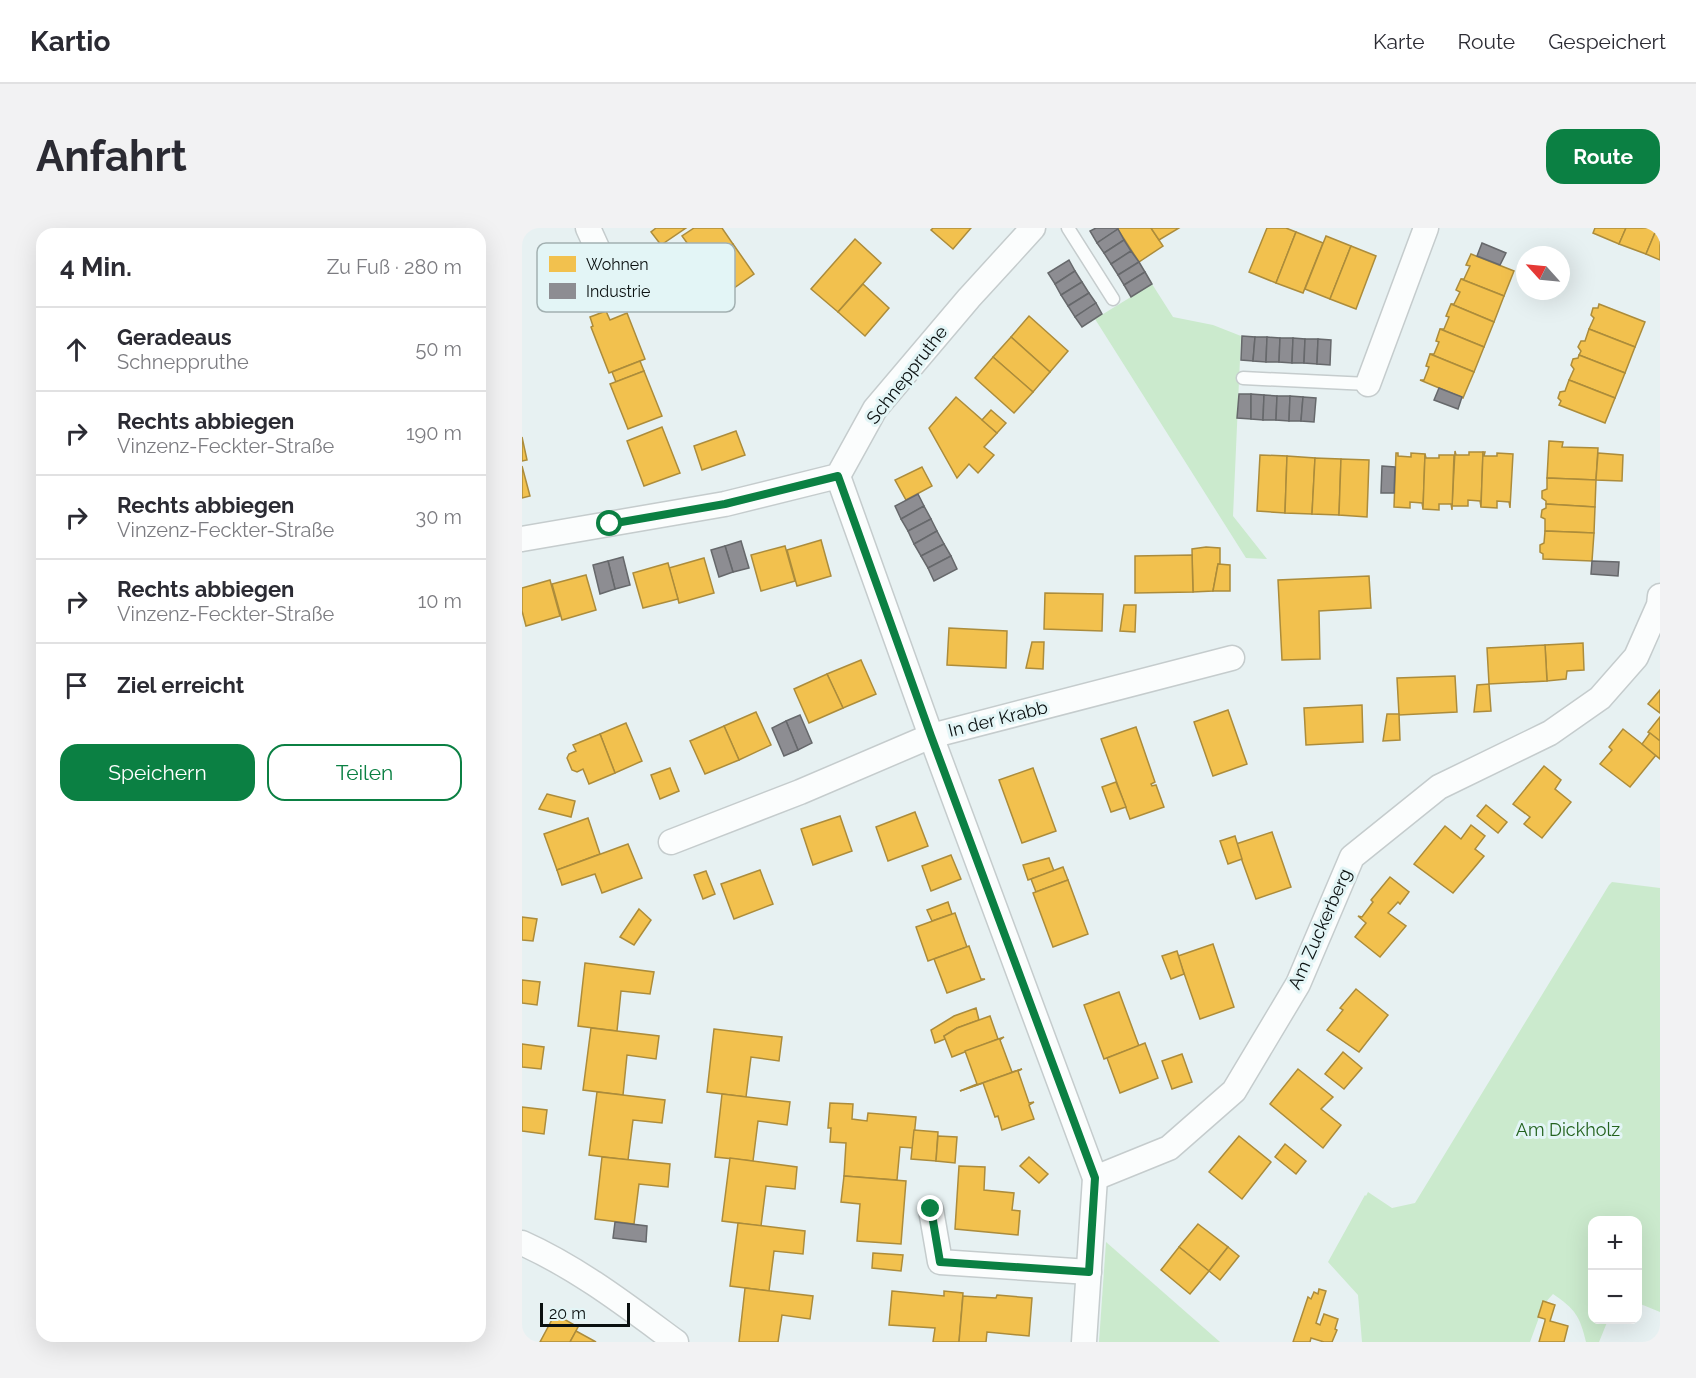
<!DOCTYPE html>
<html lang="de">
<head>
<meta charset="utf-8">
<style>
  body { margin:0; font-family:Raleway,sans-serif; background:#f2f2f3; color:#2b2b33 }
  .controls { position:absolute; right:18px; bottom:18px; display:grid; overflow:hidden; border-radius:12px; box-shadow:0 6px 24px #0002 }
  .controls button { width:54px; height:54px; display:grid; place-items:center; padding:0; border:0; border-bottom:2px solid #e1e1e2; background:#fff; color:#2b2b33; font:30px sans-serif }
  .compass { position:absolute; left:994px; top:18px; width:54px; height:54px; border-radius:50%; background:#fff; box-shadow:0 6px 24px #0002; rotate:297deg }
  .scale { position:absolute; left:18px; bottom:15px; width:90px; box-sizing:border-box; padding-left:6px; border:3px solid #0a1010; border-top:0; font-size:16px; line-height:21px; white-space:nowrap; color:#0a1010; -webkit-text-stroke:4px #e3f5f6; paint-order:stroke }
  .stop { position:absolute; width:18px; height:18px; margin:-14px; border:4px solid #0b8043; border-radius:50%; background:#fff }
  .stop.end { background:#0b8043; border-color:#fff; box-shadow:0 2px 6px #0008 }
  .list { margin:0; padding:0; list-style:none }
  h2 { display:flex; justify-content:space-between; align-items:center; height:78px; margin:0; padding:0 24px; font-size:26px }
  h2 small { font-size:20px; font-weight:400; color:#7c7c81 }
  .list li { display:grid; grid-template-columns:39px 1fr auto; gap:18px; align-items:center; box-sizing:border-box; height:84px; padding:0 24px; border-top:2px solid #e1e1e2 }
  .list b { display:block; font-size:22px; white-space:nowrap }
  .list p { margin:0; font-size:20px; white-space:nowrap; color:#7c7c81 }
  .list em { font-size:20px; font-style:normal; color:#7c7c81 }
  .actions { display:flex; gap:12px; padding:18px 24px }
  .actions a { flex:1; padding:14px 0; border:2px solid #0b8043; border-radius:18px; text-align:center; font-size:21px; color:#0b8043 }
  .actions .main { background:#0b8043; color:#fff }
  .icon { flex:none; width:33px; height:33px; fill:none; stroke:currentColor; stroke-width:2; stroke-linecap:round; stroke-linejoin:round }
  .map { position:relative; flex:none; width:1138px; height:1114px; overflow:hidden; border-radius:18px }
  header { display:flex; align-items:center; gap:36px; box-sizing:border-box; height:84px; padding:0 30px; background:#fff; border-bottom:2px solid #e1e1e2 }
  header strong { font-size:28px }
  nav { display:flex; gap:33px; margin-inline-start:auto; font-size:21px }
  .intro { display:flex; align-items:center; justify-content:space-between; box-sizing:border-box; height:144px; padding:0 36px }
  h1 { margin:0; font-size:42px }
  .button { padding:15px 27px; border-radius:18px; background:#0b8043; color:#fff; font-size:21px; font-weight:700 }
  main { display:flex; gap:36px; padding:0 36px }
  aside { flex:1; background:#fff; border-radius:18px; box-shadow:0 6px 24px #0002 }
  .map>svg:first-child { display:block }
  .green { fill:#cbeacd }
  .homes { fill:#f2c14e; stroke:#ac8c3b; stroke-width:1.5 }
  .industry { fill:#8d8d92; stroke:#66686b; stroke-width:1.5 }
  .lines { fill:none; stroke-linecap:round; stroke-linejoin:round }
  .lane-casing { stroke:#c5cccd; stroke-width:15 }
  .street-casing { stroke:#c5cccd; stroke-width:27 }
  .lane { stroke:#fbfdfd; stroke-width:12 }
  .street { stroke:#fbfdfd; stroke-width:24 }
  .route { stroke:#0b8043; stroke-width:8 }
  .labels { text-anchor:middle; stroke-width:6; stroke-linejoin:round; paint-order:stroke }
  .street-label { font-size:18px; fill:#0a1010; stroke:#e3f5f6 }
  .park-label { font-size:18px; fill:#23621e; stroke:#e3f5f6 }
  .key { fill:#e3f5f6; stroke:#a2b0b1; stroke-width:1.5 }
  .key-label { font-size:16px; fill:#0a1010 }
</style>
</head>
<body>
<header>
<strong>Kartio</strong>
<nav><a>Karte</a><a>Route</a><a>Gespeichert</a></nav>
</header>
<div class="intro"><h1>Anfahrt</h1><a class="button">Route</a></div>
<main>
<aside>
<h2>4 Min.<small>Zu Fuß · 280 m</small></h2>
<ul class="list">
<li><svg class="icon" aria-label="ahead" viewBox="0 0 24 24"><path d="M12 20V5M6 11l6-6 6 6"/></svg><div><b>Geradeaus</b><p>Schneppruthe</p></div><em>50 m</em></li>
<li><svg class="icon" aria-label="right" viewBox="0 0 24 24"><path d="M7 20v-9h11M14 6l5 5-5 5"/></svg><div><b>Rechts abbiegen</b><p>Vinzenz-Feckter-Straße</p></div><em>190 m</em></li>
<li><svg class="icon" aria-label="right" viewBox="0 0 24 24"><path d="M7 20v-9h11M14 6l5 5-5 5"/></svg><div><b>Rechts abbiegen</b><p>Vinzenz-Feckter-Straße</p></div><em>30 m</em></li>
<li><svg class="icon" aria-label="right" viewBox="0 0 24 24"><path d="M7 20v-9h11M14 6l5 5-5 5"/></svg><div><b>Rechts abbiegen</b><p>Vinzenz-Feckter-Straße</p></div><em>10 m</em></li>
<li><svg class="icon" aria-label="arrive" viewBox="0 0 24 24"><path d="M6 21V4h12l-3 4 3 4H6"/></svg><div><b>Ziel erreicht</b></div></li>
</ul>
<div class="actions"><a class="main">Speichern</a><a>Teilen</a></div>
</aside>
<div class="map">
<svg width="1138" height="1114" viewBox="0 0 1138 1114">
  <rect width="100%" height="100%" fill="#e7f1f2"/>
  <g class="green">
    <path d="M630,56L651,89L691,97L719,108L711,288L745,331L724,330L573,91Z"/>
    <path d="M1090,654L1138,660V1084L1116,1075V992H1070V1092H1086L1077,1114H1064C1058,1088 1053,1081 1031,1066L1022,1076L1008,1114H840L836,1067L806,1034L843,967L844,968L846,964L870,980L893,975L1087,657Z"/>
    <path d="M584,1014L698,1114H577Z"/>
  </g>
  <g class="homes">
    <path d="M134,0H164L139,17L129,4Z"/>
    <path d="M172,0H200L211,16L181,37L160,8Z"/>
    <path d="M411,0H449L431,21L409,2Z"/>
    <path d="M595,0H629L641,18L617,34Z"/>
    <path d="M629,0H657L637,12Z"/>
    <path d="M745,0H764L774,4L754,55L727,44Z"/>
    <path d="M1073,0H1104L1097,16L1071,5Z"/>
    <path d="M1104,0H1135L1124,26L1097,16Z"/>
    <path d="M1135,0H1138V32L1124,26Z"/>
    <path d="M774,4L801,15L781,65L754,55Z"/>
    <path d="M804,8L829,18L808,71L783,61Z"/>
    <path d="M333,11L359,35L316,84L289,61Z"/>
    <path d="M211,16L232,46L202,67L181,37Z"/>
    <path d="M829,18L854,28L834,81L808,71Z"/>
    <path d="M949,26L992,43L982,68L939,51H942L948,38L944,37Z"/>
    <path d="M939,51L982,68L972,94L929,76H932L938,64L934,62Z"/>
    <path d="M341,56L367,80L343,108L316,84Z"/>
    <path d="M929,76L972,94L962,119L918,101H922L927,89L924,88Z"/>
    <path d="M1077,76L1123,94L1113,119L1067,101L1072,90L1069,87L1071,80H1076Z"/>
    <path d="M84,83L88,92L105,85L123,131L87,145L69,99L71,98L68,89Z"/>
    <path d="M507,88L546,123L528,144L489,109Z"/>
    <path d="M918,101L962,119L952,144L908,126H912L917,114L914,113Z"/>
    <path d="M1067,101L1113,119L1103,145L1057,127L1059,123L1056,119L1059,113H1063Z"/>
    <path d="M489,109L528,144L511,164L471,129Z"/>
    <path d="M908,126L952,144L941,170L898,152H902L907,139L904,138Z"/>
    <path d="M1057,127L1103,145L1093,170L1047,152L1052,141L1049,137L1051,131L1056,130Z"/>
    <path d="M471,129L511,164L492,185L453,150Z"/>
    <path d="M118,133L122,143L94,154L90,144Z"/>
    <path d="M122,143L140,188L106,201L88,156Z"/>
    <path d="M1047,152L1093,170L1083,195L1037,177L1039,173L1036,170L1038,164L1043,163Z"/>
    <path d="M434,169L475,205L462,219L472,227L456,245L447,236L435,250L407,200Z"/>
    <path d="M469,182L484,195L475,205L460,192Z"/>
    <path d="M140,199L158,245L122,258L105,213Z"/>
    <path d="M214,203L223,227L180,242L172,218Z"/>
    <path d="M0,209L5,232L0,233Z"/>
    <path d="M1027,213L1041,214L1040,219L1076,220L1074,252L1025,250Z"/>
    <path d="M933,223L934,227H947V224H961L959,279L958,273L946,272V278H930Z"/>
    <path d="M961,224H963L962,228H975V225L991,226L988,280L987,274L975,273V280L959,279Z"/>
    <path d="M874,225H876V228L889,229V225L903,226L901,281L900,275L888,274V280L872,279Z"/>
    <path d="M1076,225L1101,227L1100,253L1074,252Z"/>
    <path d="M903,226L904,230H917V227H932L930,282L929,276H917V282L901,281Z"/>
    <path d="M738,227L765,228L763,285L735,283Z"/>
    <path d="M765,228L793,230L790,286L763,285Z"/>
    <path d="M793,230L819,231L817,287L790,286Z"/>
    <path d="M819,231L847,232L845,289L817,287Z"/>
    <path d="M0,238L8,268L0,270Z"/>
    <path d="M400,239L410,258L384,272L373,252Z"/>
    <path d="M1025,250L1074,252L1073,279L1024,276V273L1020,270V263L1025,261Z"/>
    <path d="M1024,276L1073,279L1072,305L1023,303V291L1019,289L1020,282L1024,280Z"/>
    <path d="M1023,303L1072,305L1070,333L1021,331V326L1018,324V317L1022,315Z"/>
    <path d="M299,312L309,348L275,358L265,322Z"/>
    <path d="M263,318L273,353L239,363L229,327Z"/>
    <path d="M684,319L698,320V336H696L691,363L671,364L670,321Z"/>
    <path d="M670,327L671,364L613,365V328Z"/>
    <path d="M182,330L192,365L157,375L147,340Z"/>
    <path d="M146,335L156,371L121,380L111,345Z"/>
    <path d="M696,336L708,337V363H691Z"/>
    <path d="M64,347L74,382L40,392L30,356Z"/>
    <path d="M847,348L849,380L797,383L798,431L760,432L756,352Z"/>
    <path d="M28,352L38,388L4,398L0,383V360Z"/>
    <path d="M523,365L581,366L580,403L522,401Z"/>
    <path d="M602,377H614L613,404L598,403Z"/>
    <path d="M427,400L485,403L484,440L425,437Z"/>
    <path d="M510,414H522L521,441L504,440Z"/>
    <path d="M1061,415L1062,442L1045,443L1044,451L1025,453L1023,417Z"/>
    <path d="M1023,417L1025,453L967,456L965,420Z"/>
    <path d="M339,432L354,466L321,480L305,446Z"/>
    <path d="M305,446L321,480L287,495L272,461Z"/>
    <path d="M933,448L935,484L877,487L875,450Z"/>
    <path d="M967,456L969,483L952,484L955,457Z"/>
    <path d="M1138,462V485L1126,476Z"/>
    <path d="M840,477L841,514L784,517L782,480Z"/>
    <path d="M706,482L725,536L691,548L672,494Z"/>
    <path d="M234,484L249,517L217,532L202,498Z"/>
    <path d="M865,486H877L878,512L861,513Z"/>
    <path d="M1138,489V513L1126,504Z"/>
    <path d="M104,495L120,533L93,545L78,506Z"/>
    <path d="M202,498L217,532L183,546L168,513Z"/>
    <path d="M614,499L633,554L629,556L630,558L634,557L642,579L608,591L579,511Z"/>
    <path d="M1101,501L1134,527L1108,559L1078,536L1090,522L1087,519Z"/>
    <path d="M1128,505L1138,513V531L1120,516Z"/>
    <path d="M78,506L93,545L67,556L61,541L55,544L50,542L45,530L47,526L54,523L51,517Z"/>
    <path d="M1022,538L1039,552L1033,561L1049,574L1020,610L1002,596L1008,589L991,576Z"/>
    <path d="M148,540L157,563L138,571L129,547Z"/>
    <path d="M511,540L534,603L500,615L477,552Z"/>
    <path d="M594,554L604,579L589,584L580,559Z"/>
    <path d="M25,566L53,573L49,589L17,581Z"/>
    <path d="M964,577L985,594L976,605L955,588Z"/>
    <path d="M393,584L406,618L366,633L354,599Z"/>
    <path d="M318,588L330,623L291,637L279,601Z"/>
    <path d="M66,590L78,626L35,642L22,606Z"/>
    <path d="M949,597L963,608L953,621L962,628L931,665L892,636L923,598L939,611Z"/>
    <path d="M750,604L769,659L734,671L714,616Z"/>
    <path d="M713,608L720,631L706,636L698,613Z"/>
    <path d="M106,616L120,650L80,665L73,646L40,657L35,642Z"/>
    <path d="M429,627L439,651L409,663L400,638Z"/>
    <path d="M527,630L532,643L506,652L501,637Z"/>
    <path d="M541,639L546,652L514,664L509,651Z"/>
    <path d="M238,642L251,676L212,691L199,656Z"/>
    <path d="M184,643L193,666L181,671L172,647Z"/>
    <path d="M868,649L887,664L878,676L876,674L866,685L884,698L858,729L833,709L844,695L836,688L840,689L851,674L849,672Z"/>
    <path d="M546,652L566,706L531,719L511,665Z"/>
    <path d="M426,674L430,686L410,693L405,682Z"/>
    <path d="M117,681L129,692L112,717L98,709Z"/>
    <path d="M433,685L445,719L406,733L394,699Z"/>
    <path d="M0,689L15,691L11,713L0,712Z"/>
    <path d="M691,716L712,779L678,791L656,728Z"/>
    <path d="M447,718L459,751H463L425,765L412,731Z"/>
    <path d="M655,723L662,746L649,751L640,728Z"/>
    <path d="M63,735L132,744L128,766L99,763L95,803L56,798Z"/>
    <path d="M0,752L18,754L15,777L0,775Z"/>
    <path d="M834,761L866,787L837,824L805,802L821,782L818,780Z"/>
    <path d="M597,764L617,818L582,831L562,777Z"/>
    <path d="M454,780L457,792L435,800L422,808L423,811L413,815L409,802L432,788Z"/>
    <path d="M468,788L476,811L430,829L422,808L435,800Z"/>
    <path d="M69,800L137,808L134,831L105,827L101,867L61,862Z"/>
    <path d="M192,801L260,809L257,833L229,829L224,869L185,864Z"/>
    <path d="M482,809L478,812L490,844L500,841L438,863L455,856L443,823Z"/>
    <path d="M623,815L636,850L598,865L585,830Z"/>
    <path d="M0,816L22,819L19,841L0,839Z"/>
    <path d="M821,824L840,840L822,861L803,846Z"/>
    <path d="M660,826L670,854L650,861L640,833Z"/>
    <path d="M500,841L496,843L507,875L512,874L507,877L512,891L480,902L476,888L473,889L461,855L438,863Z"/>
    <path d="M776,841L811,869L799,881L819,897L801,920L748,876Z"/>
    <path d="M75,864L143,872L140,895L111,892L106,932L67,927Z"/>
    <path d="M200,866L268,874L265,897L236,893L231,933L193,929Z"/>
    <path d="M308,875L331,876L330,891L345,893L346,885L394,889L391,920L378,919L375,952L322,948L324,915L308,914L309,900H306Z"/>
    <path d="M0,879L25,882L22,906L0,903Z"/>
    <path d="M392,902L416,904L414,933L389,931Z"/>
    <path d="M416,908L435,909L433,935L414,933Z"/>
    <path d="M717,908L749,934L720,971L687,944Z"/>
    <path d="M763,916L784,933L774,946L753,929Z"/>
    <path d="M80,929L148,936L146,959L117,956L112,996L73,991Z"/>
    <path d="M507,929L526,946L517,955L498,938Z"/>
    <path d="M208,930L275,939L273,961L244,958L239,998L200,993Z"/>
    <path d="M437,938L463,939L462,962L492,965L490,982L498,983L496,1007L433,1001Z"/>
    <path d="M322,948L384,953L379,1016L335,1013L338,976L319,974Z"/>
    <path d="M216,995L283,1003L281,1026L252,1023L247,1063L208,1058Z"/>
    <path d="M676,996L706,1019L687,1043L657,1019Z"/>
    <path d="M657,1019L687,1043L668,1066L639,1042Z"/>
    <path d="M706,1019L717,1028L698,1052L687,1043Z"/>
    <path d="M351,1025L381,1027L379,1043L350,1040Z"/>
    <path d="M223,1060L291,1068L288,1091L260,1087L256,1114H217Z"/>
    <path d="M797,1061L804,1063L794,1095L798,1097L802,1086L816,1091L813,1101L815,1102L810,1114H802L789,1110L788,1114H771L786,1069L789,1071L792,1064L796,1066Z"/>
    <path d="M370,1063L422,1068V1063L441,1065L437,1114H411L413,1100L367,1097Z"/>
    <path d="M475,1067L510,1070L507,1108L465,1104L464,1114H437L441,1068L474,1070Z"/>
    <path d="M1021,1073L1033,1077L1028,1093L1046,1098L1042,1114H1017L1023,1093V1091L1016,1089Z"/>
    <path d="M33,1086L56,1099L48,1114H18Z"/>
    <path d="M54,1103L74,1114H48Z"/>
  </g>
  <g class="industry">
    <path d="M574,0H595L596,1L575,15L568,3Z"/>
    <path d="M596,1L602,12L582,25L575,15Z"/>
    <path d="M602,12L609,23L589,36L582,25Z"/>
    <path d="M960,15L984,25L978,37L955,28Z"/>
    <path d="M609,23L617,34L596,47L589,36Z"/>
    <path d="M547,32L553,43L533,56L526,45Z"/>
    <path d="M617,34L623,44L602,57L596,47Z"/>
    <path d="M553,43L560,54L539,67L533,56Z"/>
    <path d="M623,44L630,56L609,69L602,57Z"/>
    <path d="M560,54L567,65L546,78L539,67Z"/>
    <path d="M567,65L574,75L553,89L546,78Z"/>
    <path d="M574,75L580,86L560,99L553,89Z"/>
    <path d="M720,108L733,109L731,133L719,132Z"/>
    <path d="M733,109H745L744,134L731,133Z"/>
    <path d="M745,109L758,110L757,134H744Z"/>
    <path d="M758,110H771L770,135L757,134Z"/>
    <path d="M771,110L783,111L782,135H770Z"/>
    <path d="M783,111H796L795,136L782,135Z"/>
    <path d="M796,111L809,112L808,137L795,136Z"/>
    <path d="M917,160L940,169L936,181L912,172Z"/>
    <path d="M717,166H729V191L715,190Z"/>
    <path d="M729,166L742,167L741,192L729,191Z"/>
    <path d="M742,167L755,168L754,192H741Z"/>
    <path d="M755,168H768L767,193L754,192Z"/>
    <path d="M768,168L781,169L779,193H767Z"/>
    <path d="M781,169L794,170L792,194L779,193Z"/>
    <path d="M860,238L873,239L872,265H859Z"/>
    <path d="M396,266L402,278L379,291L373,278Z"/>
    <path d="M402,278L409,291L386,303L379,291Z"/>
    <path d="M409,291L415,303L392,316L386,303Z"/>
    <path d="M415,303L422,316L399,328L392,316Z"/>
    <path d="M219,313L227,340L211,344L203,318Z"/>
    <path d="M422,316L429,328L406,340L399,328Z"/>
    <path d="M203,318L211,344L197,349L189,322Z"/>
    <path d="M429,328L435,341L412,353L406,340Z"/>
    <path d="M101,329L108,357L93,361L86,333Z"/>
    <path d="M86,333L93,361L78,366L71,337Z"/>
    <path d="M1070,333L1097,334L1096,348L1069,346Z"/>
    <path d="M278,487L290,515L276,522L264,493Z"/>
    <path d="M264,493L276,522L262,528L250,500Z"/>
    <path d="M93,994L125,998L124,1014L91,1010Z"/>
  </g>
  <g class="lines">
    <g class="lane-casing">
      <g id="lane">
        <path d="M546,0L591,71"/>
        <path d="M721,150L846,156"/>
      </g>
    </g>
    <g class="street-casing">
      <g id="street">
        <path d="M66,0L76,22"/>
        <path d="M846,156L904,0"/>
        <path d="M316,248L409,508L573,950L562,1114"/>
        <path d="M0,311L203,276L316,248L353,181L447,70L511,0"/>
        <path d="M149,614L278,564L409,508L710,430"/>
        <path d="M573,950L647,920L712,863L776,756L830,629L917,559L1028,505L1078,470L1114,429L1137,377L1138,368"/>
        <path d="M409,982L418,1034L567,1044"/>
        <path d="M0,1015C56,1040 105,1078 154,1114"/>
      </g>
    </g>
    <use href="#lane" class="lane"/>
    <use href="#street" class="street"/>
  </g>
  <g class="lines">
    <path class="route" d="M88,296L203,276L316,248L409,508L573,950L567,1044L418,1034L409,981"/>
  </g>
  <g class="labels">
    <g class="street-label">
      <text transform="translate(385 147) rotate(-52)" y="6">Schneppruthe</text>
      <text transform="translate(476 491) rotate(-14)" y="6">In der Krabb</text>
      <text transform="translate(798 701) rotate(-66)" y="6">Am Zuckerberg</text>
    </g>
    <g class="park-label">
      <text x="1046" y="908">Am Dickholz</text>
    </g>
  </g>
  <rect x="15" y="15" width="198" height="69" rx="9" class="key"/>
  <rect x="27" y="28" width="27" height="16" fill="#f2c14e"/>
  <rect x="27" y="55" width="27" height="16" fill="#8d8d92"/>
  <g class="key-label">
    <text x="64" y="42">Wohnen</text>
    <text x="64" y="69">Industrie</text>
  </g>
</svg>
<div class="controls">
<button>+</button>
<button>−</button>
</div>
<svg class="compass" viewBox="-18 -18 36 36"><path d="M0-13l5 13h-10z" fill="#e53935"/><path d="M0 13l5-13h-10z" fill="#7c7c81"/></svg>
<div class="scale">20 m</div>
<div class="stop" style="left:88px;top:296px"></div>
<div class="stop end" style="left:409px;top:981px"></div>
</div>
</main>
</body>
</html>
